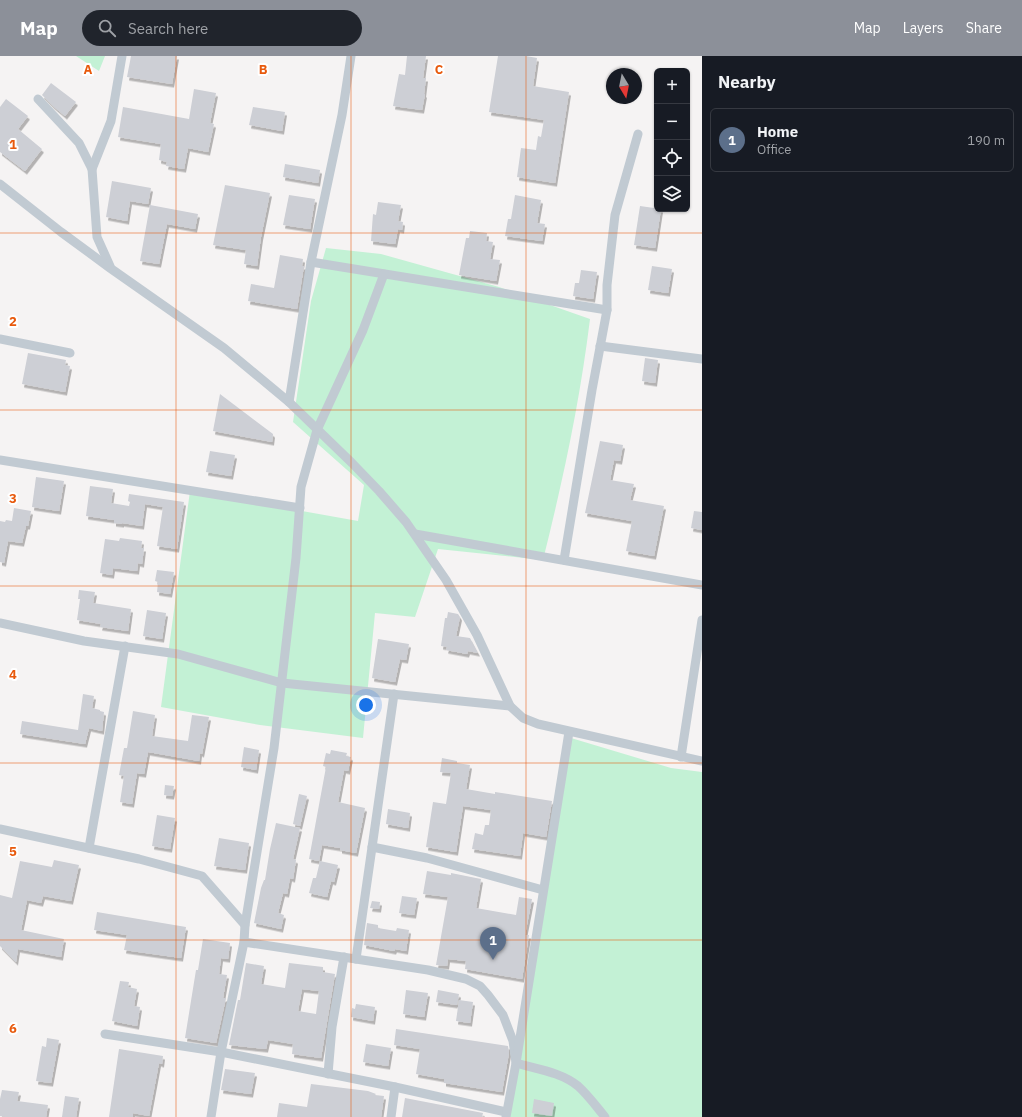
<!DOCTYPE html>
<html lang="en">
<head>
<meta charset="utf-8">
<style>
  body { margin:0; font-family:"IBM Plex Sans",sans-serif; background:#20242c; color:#f1f3f6 }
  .controls { position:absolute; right:12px; top:12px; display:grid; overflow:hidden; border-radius:6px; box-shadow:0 1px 3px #0004 }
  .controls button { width:36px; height:36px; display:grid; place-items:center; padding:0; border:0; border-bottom:1px solid #363941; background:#171b24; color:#f1f3f6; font:20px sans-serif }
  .compass { position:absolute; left:606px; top:12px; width:36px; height:36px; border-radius:50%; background:#171b24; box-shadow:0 1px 3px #0004; rotate:170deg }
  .you { position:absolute; left:366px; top:649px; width:14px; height:14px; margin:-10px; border:3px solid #fff; border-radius:50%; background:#1a73e8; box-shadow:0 0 0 6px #1a73e833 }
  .badge { display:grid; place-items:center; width:26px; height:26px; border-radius:50%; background:#8c9099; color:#fff; font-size:13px; font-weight:700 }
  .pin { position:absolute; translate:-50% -33px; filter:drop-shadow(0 1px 2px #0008) }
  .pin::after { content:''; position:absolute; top:21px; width:14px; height:12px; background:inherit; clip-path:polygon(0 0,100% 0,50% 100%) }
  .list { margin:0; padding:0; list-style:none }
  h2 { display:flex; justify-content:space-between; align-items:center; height:52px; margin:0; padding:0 16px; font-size:17px }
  h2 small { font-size:13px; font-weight:400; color:#9ea1a6 }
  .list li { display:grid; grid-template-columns:26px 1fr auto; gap:12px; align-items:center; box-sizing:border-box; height:64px; margin:0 8px 8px; padding:0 8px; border:1px solid #363941; border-radius:6px }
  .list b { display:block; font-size:15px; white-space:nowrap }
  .list p { margin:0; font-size:13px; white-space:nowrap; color:#9ea1a6 }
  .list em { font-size:13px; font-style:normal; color:#9ea1a6 }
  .icon { flex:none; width:22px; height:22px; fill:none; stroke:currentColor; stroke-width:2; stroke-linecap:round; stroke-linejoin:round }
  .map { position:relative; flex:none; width:702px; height:1061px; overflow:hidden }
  header { display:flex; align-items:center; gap:24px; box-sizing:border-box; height:56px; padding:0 20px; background:#8c9099; color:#fff }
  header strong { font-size:19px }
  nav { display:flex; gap:22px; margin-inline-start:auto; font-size:14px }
  .search { width:280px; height:36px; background:#20242c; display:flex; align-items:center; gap:10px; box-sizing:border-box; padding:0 14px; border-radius:22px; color:#9ea1a6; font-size:15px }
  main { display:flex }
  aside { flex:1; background:#171b24 }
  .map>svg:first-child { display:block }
  .green { fill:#c3f1d5 }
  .building { fill:#cdcfd5; fill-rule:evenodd; filter:url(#shadow) }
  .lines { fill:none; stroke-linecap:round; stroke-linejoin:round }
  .minor { stroke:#c1cad2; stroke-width:9 }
  .grid { fill:none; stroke:#e8590c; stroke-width:1; stroke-opacity:0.55 }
  .grid-label { font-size:13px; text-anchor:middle; font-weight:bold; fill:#e8590c; stroke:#fff; stroke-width:4; stroke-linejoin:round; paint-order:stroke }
</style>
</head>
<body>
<header>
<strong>Map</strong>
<div class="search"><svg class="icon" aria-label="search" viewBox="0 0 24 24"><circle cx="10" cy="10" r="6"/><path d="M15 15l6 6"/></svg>Search here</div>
<nav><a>Map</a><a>Layers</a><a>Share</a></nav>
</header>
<main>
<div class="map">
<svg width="702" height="1061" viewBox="0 0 702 1061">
  <defs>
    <filter id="shadow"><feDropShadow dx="2" dy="3.5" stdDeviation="0" flood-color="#0004"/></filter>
  </defs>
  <rect width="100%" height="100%" fill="#f5f3f3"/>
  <g class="green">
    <path d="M76,0H105L99,15Z"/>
    <path d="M326,192L381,198L499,231L590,263C580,345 563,424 543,504L438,493L415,561L375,557L363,682L260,669L161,651L190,435L358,465L364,429L293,366L311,245Z"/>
    <path d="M571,682L671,712L702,716V1061H509Z"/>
  </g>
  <g class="building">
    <path d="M131,0H177L172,28L127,21Z"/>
    <path d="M407,0H426L423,22H426L424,38H425L422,54L393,50L399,18L405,19Z"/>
    <path d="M498,0H526L537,2L533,30L569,36L555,127L517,121L521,92L536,94L538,80L541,81L544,64L489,56Z"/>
    <path d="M51,27L76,46L65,60L53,50L42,39Z"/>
    <path d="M194,33L216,37L210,67L214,68L208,96L188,92L184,113L166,110L167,106L159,104L161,88L118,81L123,51L189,63Z"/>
    <path d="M6,43L28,60L18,73L42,93L25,115L0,96V51Z"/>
    <path d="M253,51L285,56L282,75L249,69Z"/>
    <path d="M285,108L320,114L318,127L283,121Z"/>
    <path d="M112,125L151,132L148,148L130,145L127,165L106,161Z"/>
    <path d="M225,129L270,137L261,181L257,210L244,208L246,194L213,189Z"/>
    <path d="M289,139L315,143L310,173L283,169Z"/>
    <path d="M515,139L541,144L537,167L545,168L542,185L505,180L508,163H511Z"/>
    <path d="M378,146L401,149L398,165L403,166L402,174L398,173L395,188L371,185L373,158L376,159Z"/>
    <path d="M150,149L198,158L195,173L167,168L159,208L140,205Z"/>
    <path d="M640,150L661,153L655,192L634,189Z"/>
    <path d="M470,175L487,177L486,185L493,186L490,203L500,204L496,225L459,219L466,182H469Z"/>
    <path d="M280,199L303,203L302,210H304L297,253L248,245L251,228L274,232Z"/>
    <path d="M652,210L672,213L668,237L648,234Z"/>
    <path d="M581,214L597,216L593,243L573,240L575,227H579Z"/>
    <path d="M28,297L66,304L65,309L70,310L65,336L22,328Z"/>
    <path d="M645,302L658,304L655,327L642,325Z"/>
    <path d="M220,338L273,378L272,386L213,375Z"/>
    <path d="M600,385L623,389L620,405L614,404L610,424L634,428L630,444L664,450L654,500L626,495L632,465L585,457Z"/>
    <path d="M210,395L235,399L231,420L206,416Z"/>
    <path d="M36,421L64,425L59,455L32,451Z"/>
    <path d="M90,430L113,433L111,447L129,450L130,446L128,445L129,438L184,446L177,493L157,490L163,451L145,448L142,470L122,467V468L114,467V464L86,460Z"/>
    <path d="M14,452L31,455L28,470H26L22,487L8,485L4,507L0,506V465L5,466L6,464L12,465Z"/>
    <path d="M694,455L702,456V474L691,472Z"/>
    <path d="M120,482L142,485L141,492H144L142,508L138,507L137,515L113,512L112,519L100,517L105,483L119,485Z"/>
    <path d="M157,514L174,516L170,538L157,536L158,526L155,525Z"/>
    <path d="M79,534L95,536L93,547L131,553L128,575L100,571L101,568L77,564L80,543H78Z"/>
    <path d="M147,554L166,557L162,583L143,580Z"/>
    <path d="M448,556L458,558L460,561L456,580L470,582L478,597L468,595L467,598L446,594L447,591L441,590L445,562H447Z"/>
    <path d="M378,583L409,588L406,604L400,603L395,626L372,622Z"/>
    <path d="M83,638L94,640L92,652L100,654V655L104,656L102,675L89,672L85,688L20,678L22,665L78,674Z"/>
    <path d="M133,655L155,659L152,680L188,685L192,659L209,661L202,698L200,697L199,705L148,696L144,718L137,717L132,748L120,746L124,720L119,719L124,692H127Z"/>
    <path d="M244,691L259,694L256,714L241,711Z"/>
    <path d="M331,694L347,697L346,700L351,701L348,715L344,714L338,746L365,752L356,797L340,794V792L322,789L319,805L309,803L326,711L323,710L326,697L330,698Z"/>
    <path d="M442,702L457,705V707L470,709L466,733L495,738V736L552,745L546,781L523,777L520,800L472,793L475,777L483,779L485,769H489L491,754L463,750L456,796L426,791L433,746L446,748L451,717L440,716Z"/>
    <path d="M165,729L174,730L172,740L164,739Z"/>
    <path d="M299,738L307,740L300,770L293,768Z"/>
    <path d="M388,753L410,757L408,772L386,768Z"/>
    <path d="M157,759L175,762L170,793L152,790Z"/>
    <path d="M276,767L300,772L293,803L296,804L293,823L290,822L287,838L283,837L278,857L284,859L281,873L254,867L261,832L264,824H265L270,793Z"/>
    <path d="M219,782L249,787L245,814L214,810Z"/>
    <path d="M54,804L79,809L71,845L43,840L41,847L27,844L21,874L64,883L61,901L18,893L16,906L0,890V839L12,842L20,805L52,811Z"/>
    <path d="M320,805L338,809L334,826L331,825L327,841L309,837L313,822H316Z"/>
    <path d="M427,815L451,819V817L481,823L476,852L516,859L519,841L532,843L525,879H529L522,923L465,913L466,905L448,903L447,910L436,909L448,841L423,838Z"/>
    <path d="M402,840L417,842L414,859L399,857Z"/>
    <path d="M372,845L380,846L379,853L370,852Z"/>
    <path d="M97,856L186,871L181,902L124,894L127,879L94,874Z"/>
    <path d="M367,867L378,869V872L396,875L397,872L409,874L406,895L395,893L394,895L364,889Z"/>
    <path d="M203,883L230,887L228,903L221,902L219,918L227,919L223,942H226L216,987L185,982L196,914H198Z"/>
    <path d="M246,907L264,910L261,928L285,932L289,907L323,911V916L335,918L321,1002L292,998L293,988L268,984L266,993L229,989L238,944H240ZM302,933L319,935L316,958L298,955Z"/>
    <path d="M120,925L129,926L128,931L137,933L134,950L140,951L137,970L112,965Z"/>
    <path d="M406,934L428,937L424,961L403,958Z"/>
    <path d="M438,934L459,938L457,949L436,946Z"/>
    <path d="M459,944L473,946L470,967L456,965Z"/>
    <path d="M356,948L375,951L373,965L351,961L352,952L355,953Z"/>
    <path d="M396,973L508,990L509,997L502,1036L444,1027V1023L416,1018L420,993L394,989Z"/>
    <path d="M47,982L59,984L51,1027L36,1025L42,990L46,991Z"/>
    <path d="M366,988L391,992L388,1010L363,1006Z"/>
    <path d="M119,993L163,1000L162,1008L159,1007L149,1060L133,1057V1061H109Z"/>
    <path d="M225,1013L255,1017L251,1038L221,1034Z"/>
    <path d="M311,1028L368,1035L376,1038L375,1039L384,1040L381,1061H277L279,1047L307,1051Z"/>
    <path d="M2,1034L19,1036L17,1045L48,1049L46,1061H8L0,1060V1043Z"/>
    <path d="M65,1040L79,1042L76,1061H62Z"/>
    <path d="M405,1042L483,1057L482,1061H402Z"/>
    <path d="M534,1043L554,1047L552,1060L532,1057Z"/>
  </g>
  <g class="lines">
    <g class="minor">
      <path d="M38,43L79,87L92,113L97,181L110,210"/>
      <path d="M92,113L111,65L122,0"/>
      <path d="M0,128L61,176L110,212L224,292L289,346L352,407L379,435L406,466L446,524L477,579L510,650L523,662L538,668L702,705"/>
      <path d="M311,206L607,254"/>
      <path d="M0,283L70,297"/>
      <path d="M600,290L702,303"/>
      <path d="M289,346L311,206L342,59L351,0"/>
      <path d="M0,404L300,452"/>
      <path d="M415,478L702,529"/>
      <path d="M564,504L592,334L607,254V229L615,159L638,78"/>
      <path d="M0,567L84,585L178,598L282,627L510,650"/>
      <path d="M681,701L702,564"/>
      <path d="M0,773L139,803L202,820L245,869"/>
      <path d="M372,791L427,802L543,834"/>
      <path d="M89,792L125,590"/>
      <path d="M244,886L428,914L466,923L480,930L488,939L503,959L513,985L516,1007C536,1013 561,1016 578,1030C588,1039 596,1050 605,1061"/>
      <path d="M356,903L394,638"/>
      <path d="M105,978L221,996L395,1031L506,1056"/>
      <path d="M328,1018L332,971L344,901"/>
      <path d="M211,1061L221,996L244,886L245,869L274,692L296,502L301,431L317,374L363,274L384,218"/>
      <path d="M391,1061L395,1031"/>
      <path d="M506,1061L516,1007L569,676"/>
    </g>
  </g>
  <path class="grid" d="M176,0V1061M351,0V1061M526,0V1061M0,177H702M0,354H702M0,530H702M0,707H702M0,884H702"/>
  <g class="grid-label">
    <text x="88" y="18">A</text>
    <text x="263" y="18">B</text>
    <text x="439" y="18">C</text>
    <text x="13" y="93">1</text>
    <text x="13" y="270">2</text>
    <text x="13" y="447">3</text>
    <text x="13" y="623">4</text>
    <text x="13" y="800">5</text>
    <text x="13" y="977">6</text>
  </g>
</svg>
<div class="controls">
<button>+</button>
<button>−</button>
<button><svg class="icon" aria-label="locate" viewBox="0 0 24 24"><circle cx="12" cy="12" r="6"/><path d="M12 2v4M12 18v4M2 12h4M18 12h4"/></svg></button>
<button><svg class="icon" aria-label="layers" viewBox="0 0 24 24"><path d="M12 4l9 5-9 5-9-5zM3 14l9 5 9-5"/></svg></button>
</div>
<svg class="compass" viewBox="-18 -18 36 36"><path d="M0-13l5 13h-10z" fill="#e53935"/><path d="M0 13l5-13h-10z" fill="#9ea1a6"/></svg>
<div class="you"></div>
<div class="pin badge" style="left:493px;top:904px;background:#5c6f8a">1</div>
</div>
<aside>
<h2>Nearby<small></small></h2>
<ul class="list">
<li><span class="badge" style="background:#5c6f8a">1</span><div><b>Home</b><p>Office</p></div><em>190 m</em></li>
</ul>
</aside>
</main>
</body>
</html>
